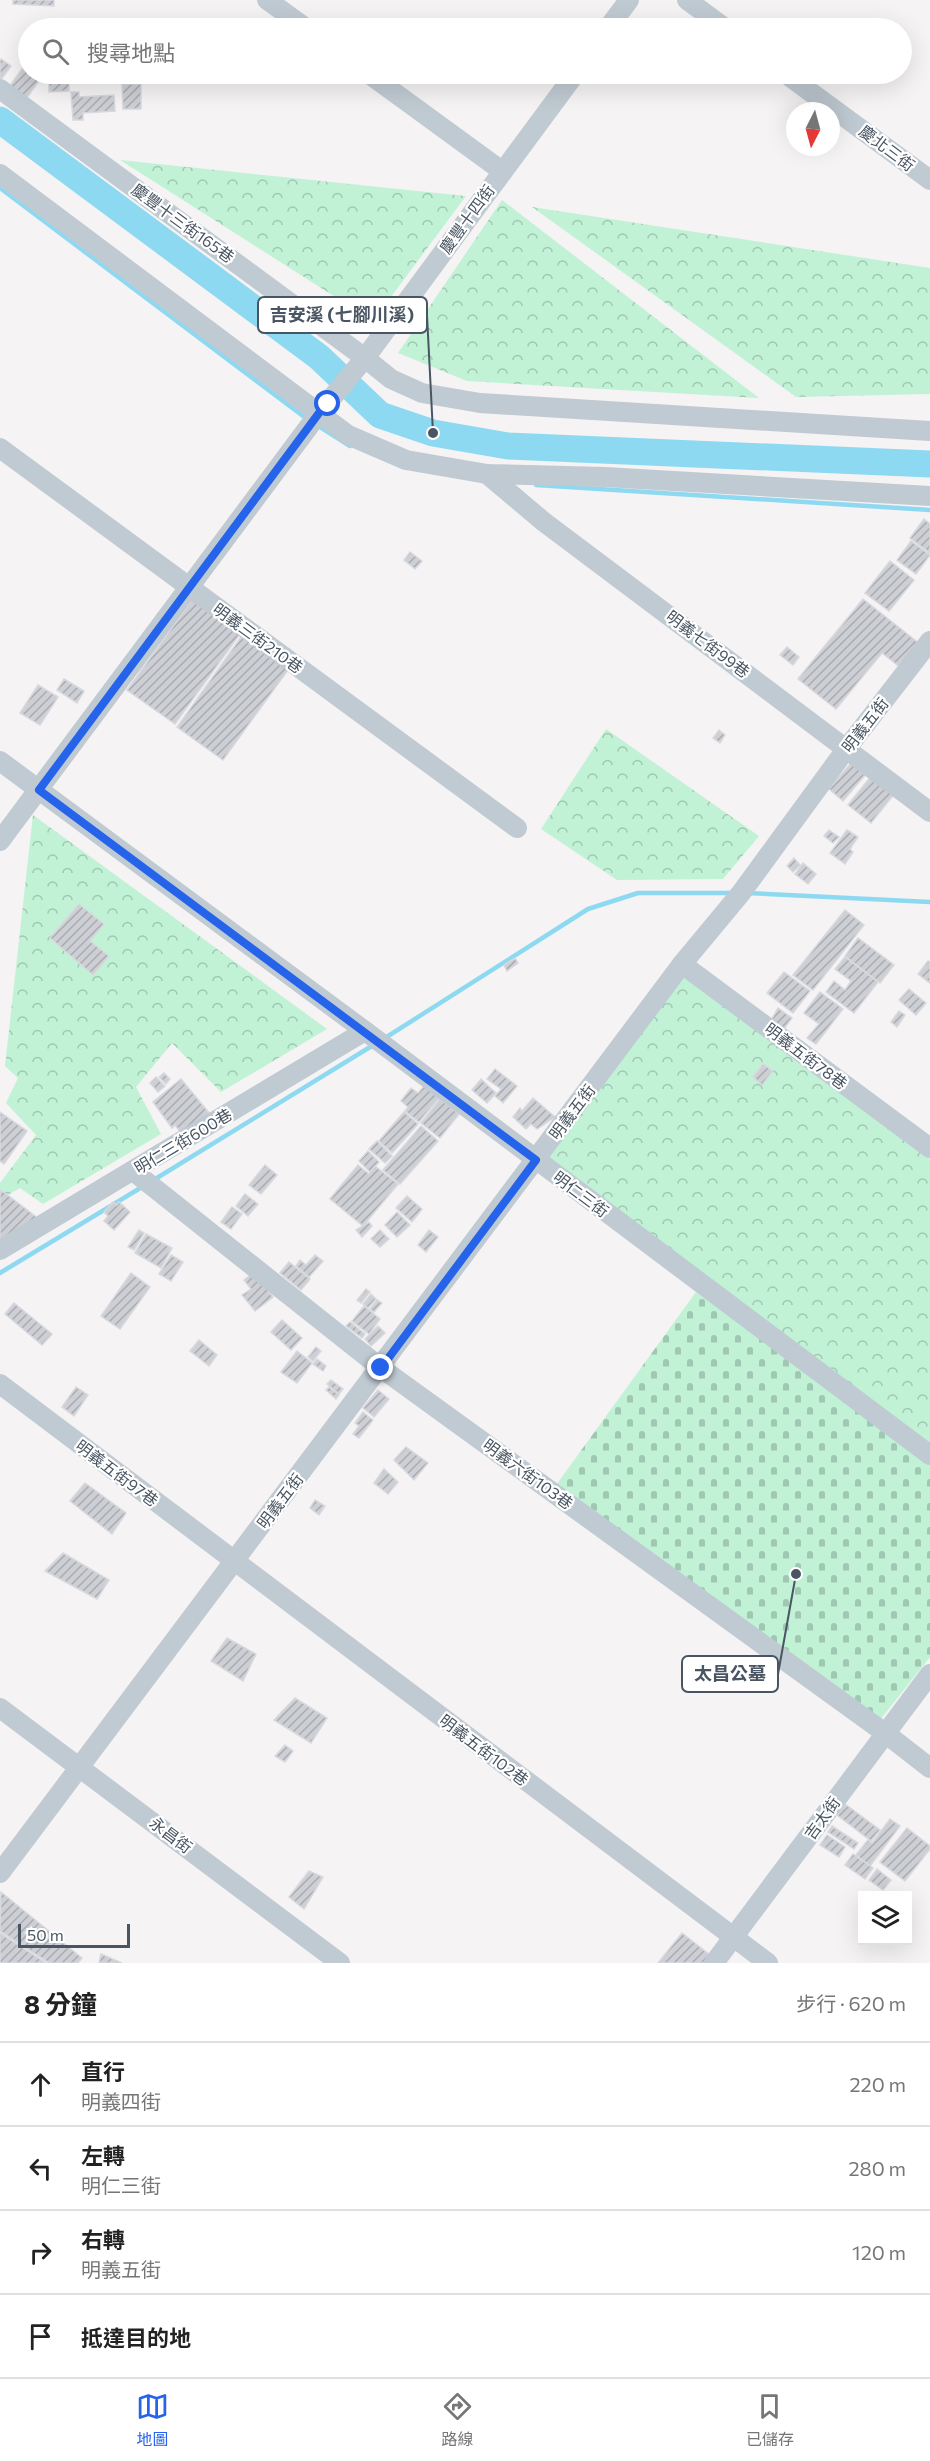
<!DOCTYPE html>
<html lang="zh-TW">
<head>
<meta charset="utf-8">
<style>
  body { margin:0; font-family:Commissioner,"Noto Sans TC",sans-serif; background:#f2f2f2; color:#222 }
  .controls { position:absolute; right:18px; bottom:18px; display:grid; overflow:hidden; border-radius:0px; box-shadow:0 6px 24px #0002 }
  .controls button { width:54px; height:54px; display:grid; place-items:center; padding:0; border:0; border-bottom:2px solid #e0e0e0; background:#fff; color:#222; font:30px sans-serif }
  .compass { position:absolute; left:786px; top:102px; width:54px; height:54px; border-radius:50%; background:#fff; box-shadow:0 6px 24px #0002; rotate:186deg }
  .scale { position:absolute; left:18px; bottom:15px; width:112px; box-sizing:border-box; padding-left:6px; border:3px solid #495562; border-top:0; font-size:16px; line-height:21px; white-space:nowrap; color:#495562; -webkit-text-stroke:4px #fff; paint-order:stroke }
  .stop { position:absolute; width:18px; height:18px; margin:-14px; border:4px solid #2563eb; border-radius:50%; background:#fff }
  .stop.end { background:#2563eb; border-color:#fff; box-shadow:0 2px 6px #0008 }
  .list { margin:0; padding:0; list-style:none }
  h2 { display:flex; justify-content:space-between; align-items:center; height:78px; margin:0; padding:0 24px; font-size:26px }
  h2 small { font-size:20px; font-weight:400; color:#767676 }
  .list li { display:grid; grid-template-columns:39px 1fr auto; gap:18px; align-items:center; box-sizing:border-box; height:84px; padding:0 24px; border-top:2px solid #e0e0e0 }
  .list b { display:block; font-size:22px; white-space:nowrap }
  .list p { margin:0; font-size:20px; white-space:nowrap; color:#767676 }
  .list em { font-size:20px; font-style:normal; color:#767676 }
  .icon { flex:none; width:33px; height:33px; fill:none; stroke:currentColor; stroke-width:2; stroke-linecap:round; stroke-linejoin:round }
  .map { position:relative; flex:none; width:930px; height:1963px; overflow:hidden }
  .search { position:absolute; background:#fff; box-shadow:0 6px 24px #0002; left:18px; right:18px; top:18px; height:66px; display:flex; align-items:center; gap:15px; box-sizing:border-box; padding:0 21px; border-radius:33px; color:#767676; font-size:22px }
  .sheet { height:414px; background:#fff }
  nav { display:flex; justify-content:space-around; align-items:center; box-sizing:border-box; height:84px; border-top:2px solid #e0e0e0; background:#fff; font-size:16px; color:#767676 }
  nav a { display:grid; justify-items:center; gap:3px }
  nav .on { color:#2563eb }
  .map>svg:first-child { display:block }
  .forest { fill:url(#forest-crowns) }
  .cemetery { fill:url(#cemetery-stones) }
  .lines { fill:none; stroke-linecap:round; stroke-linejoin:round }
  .stream { stroke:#8dd9f1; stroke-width:4.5 }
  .river { stroke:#8dd9f1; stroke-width:27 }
  .building { fill:url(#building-hatch); stroke:#d7d9de; stroke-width:1.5 }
  .minor { stroke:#c0cad2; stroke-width:20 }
  .route { stroke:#2563eb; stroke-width:8 }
  .labels { text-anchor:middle; stroke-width:4.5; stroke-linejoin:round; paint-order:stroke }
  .street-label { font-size:16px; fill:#495562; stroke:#fff }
  .leader { fill:none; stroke:#495562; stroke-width:2 }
  .callout-dot { fill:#495562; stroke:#fff; stroke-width:2 }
  .callout { fill:#fff; stroke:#495562; stroke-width:2 }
  .callout-label { font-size:18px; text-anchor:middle; font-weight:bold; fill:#495562 }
</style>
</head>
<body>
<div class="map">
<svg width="930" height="1963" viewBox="0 0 930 1963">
  <defs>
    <pattern id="forest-crowns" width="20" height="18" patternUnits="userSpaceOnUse" patternTransform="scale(1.5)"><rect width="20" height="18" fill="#c1f2d6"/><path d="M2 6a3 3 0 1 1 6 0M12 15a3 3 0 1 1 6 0" fill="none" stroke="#9fc7b1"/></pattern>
    <pattern id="cemetery-stones" width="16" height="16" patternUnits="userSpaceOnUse" patternTransform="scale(1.5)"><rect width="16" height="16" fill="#c1f2d6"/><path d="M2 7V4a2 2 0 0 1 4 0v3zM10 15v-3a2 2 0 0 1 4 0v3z" fill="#9fc7b1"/></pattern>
    <pattern id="building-hatch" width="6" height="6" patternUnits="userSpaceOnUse" patternTransform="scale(1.5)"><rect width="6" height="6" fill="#cdcfd5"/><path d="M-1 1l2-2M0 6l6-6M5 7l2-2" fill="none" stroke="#a8abb0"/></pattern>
  </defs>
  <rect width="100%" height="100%" fill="#f5f3f3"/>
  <g class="forest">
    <path d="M120,160L466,196L373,321Z"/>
    <path d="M502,200L759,398L467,381L398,353Z"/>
    <path d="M532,207L930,268V394L796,397Z"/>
    <path d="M606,729L759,836L723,879L617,880L541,829Z"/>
    <path d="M33,815L327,1029L221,1092L172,1043L136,1087L161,1134L43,1204L20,1188L8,1195L0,1189V1183L36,1135L6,1103L18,1078L5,1066Z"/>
    <path d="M683,971L930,1159V1446L543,1161Z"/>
  </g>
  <path class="cemetery" d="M696,1292L930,1461V1657L872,1730L551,1492Z"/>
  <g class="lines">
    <g class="stream">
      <path d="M0,188L307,419"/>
      <path d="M317,425L350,446"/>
      <path d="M536,485L930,510"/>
      <path d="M747,893L930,902"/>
      <path d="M385,1038L588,909L638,893H732"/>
      <path d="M152,1181L375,1044"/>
      <path d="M0,1273L142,1187"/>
    </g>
    <path class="river" d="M0,120L319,357L380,415L433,433L508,446L930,464"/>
  </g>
  <g class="building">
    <path d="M13,0H54V6L13,4Z"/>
    <path d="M1,59L11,66L0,81V61Z"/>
    <path d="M26,63L28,65V74L43,75L24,102L7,90Z"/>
    <path d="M49,74H69V91L49,92Z"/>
    <path d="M122,84H141V109H123Z"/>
    <path d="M71,92H79V97L114,95L115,111L83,113V120H73Z"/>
    <path d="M924,519L930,524V553L910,538Z"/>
    <path d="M911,541L930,555L916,574L897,560Z"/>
    <path d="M410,552L422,561L415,569L404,560Z"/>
    <path d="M890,561L914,580L889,611L865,593Z"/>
    <path d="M863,599L920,644L901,668L882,653L836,709L798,679Z"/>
    <path d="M192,600L240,634L175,724L127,690Z"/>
    <path d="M241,637L288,670L223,760L177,727Z"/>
    <path d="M787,647L799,657L793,665L780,655Z"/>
    <path d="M64,679L84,691L77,703L57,690Z"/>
    <path d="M38,685L58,697L40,725L20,713Z"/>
    <path d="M719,730L725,735L720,743L713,738Z"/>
    <path d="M851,763L865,775L843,801L829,789Z"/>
    <path d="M872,775L895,793L871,823L848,805Z"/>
    <path d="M829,830L839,837L833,843L824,836Z"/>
    <path d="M847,830L858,837L850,849L853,852L845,864L830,853Z"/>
    <path d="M794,858L800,865L793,872L787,866Z"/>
    <path d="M803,863L816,874L808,884L795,874Z"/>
    <path d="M79,904L104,924L90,941L109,956L93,975L50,938Z"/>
    <path d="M845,910L864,925L813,990L793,975Z"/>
    <path d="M858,938L894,965L880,983L845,956Z"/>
    <path d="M845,957L878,982L854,1013L826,992L834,981L845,990L851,981L835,969Z"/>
    <path d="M515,958L518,963L507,971L504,965Z"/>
    <path d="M928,961L930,962V983L918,974Z"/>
    <path d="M784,972L810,991L793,1013L767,993Z"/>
    <path d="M909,989L926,1003L916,1015L899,1000Z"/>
    <path d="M820,992L843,1009L816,1044L807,1038L819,1024L804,1013Z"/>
    <path d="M778,1008L792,1018L784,1029L771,1020Z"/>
    <path d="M899,1011L905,1015L897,1027L891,1022Z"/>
    <path d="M763,1064L773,1071L762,1085L753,1077Z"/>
    <path d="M495,1069L517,1086L503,1103L495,1096L501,1089L487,1079Z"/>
    <path d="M164,1073L170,1079L166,1084L159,1077Z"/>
    <path d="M156,1077L165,1086L158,1092L150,1083Z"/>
    <path d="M181,1079L210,1114L183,1136L175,1125L172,1128L153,1102Z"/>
    <path d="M481,1079L496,1093L487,1103L472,1090Z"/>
    <path d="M424,1086L439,1098L419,1122L405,1111L408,1107L401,1101L411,1088L418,1093Z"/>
    <path d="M533,1098L555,1117L537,1129L531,1124L526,1129L513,1117L520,1108L522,1111Z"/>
    <path d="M440,1099L459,1114L440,1138L421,1123Z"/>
    <path d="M0,1112L27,1131L4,1164L0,1161Z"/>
    <path d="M404,1112L418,1124L392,1153L379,1141Z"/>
    <path d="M421,1126L438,1141L400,1184L383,1170Z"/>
    <path d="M377,1141L392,1156L385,1163L369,1149Z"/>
    <path d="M368,1151L379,1162L370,1172L359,1161Z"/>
    <path d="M265,1165L277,1175L261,1194L249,1185Z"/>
    <path d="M358,1165L369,1174L375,1166L398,1184L363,1226L330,1199Z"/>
    <path d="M1,1190L39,1219L0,1240V1192Z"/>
    <path d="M245,1194L258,1204L248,1216L236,1206Z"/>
    <path d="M407,1196L422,1209L412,1222L396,1208Z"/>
    <path d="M113,1202L117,1205L119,1202L130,1212L114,1230L104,1221L108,1216L104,1212Z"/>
    <path d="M232,1207L242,1214L231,1229L221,1222Z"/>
    <path d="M397,1212L410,1225L397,1237L385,1225Z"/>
    <path d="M369,1222L372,1226L362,1237L356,1230Z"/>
    <path d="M139,1230L144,1233L134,1250L128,1247Z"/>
    <path d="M380,1230L389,1239L380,1247L371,1239Z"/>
    <path d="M429,1230L438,1237L426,1252L418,1245Z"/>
    <path d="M146,1234L172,1248L161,1268L135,1253Z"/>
    <path d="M171,1255L183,1262L171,1281L159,1274Z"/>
    <path d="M315,1255L323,1261L309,1277L296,1266L300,1260L306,1265Z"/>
    <path d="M289,1262L310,1279L301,1290L280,1273Z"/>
    <path d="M254,1272L273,1297L255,1311L242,1295L251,1289L244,1280Z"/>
    <path d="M131,1273L150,1287L120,1329L101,1316Z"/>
    <path d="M366,1289L370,1292L361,1303L357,1300Z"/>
    <path d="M371,1294L376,1299L368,1308L363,1304Z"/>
    <path d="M377,1300L382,1303L374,1312L370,1309Z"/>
    <path d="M14,1303L52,1334L42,1345L5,1314Z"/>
    <path d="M364,1306L380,1319L369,1334L352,1321Z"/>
    <path d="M282,1320L302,1338L291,1350L271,1332Z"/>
    <path d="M350,1322L365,1334L362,1338L346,1326Z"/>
    <path d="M378,1326L385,1333L371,1346L365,1339Z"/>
    <path d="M199,1340L217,1355L209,1366L190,1351Z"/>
    <path d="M316,1347L321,1351L313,1361L308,1357Z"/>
    <path d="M297,1351L312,1363L297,1383L281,1372Z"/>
    <path d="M317,1359L326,1366L323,1371L313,1364Z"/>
    <path d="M331,1380L343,1389L339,1394L327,1384Z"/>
    <path d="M76,1387L88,1395L74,1416L62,1407Z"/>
    <path d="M329,1387L339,1395L336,1399L326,1390Z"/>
    <path d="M378,1390L389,1399L374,1417L363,1408Z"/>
    <path d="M363,1412L373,1420L359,1438L353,1434L359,1426L355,1423Z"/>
    <path d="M406,1447L428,1463L414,1480L394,1460Z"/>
    <path d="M384,1469L398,1482L388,1494L374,1483Z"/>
    <path d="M85,1483L126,1513L112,1534L70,1501Z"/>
    <path d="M315,1500L325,1506L319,1515L310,1508Z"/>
    <path d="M63,1553L109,1580L97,1599L45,1571Z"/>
    <path d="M227,1638L256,1654L243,1681L211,1661Z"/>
    <path d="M295,1698L327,1718L311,1743L274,1720Z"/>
    <path d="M285,1745L293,1751L285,1762L275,1756Z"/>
    <path d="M845,1804L880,1830L871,1841L837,1815Z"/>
    <path d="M890,1819L900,1826L870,1866L856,1855L868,1840L872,1843Z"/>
    <path d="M832,1826L858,1843L854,1849L828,1832Z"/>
    <path d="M907,1828L930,1846V1849L905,1881L880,1862Z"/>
    <path d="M827,1835L845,1847L839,1857L820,1845Z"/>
    <path d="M853,1854L873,1868L865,1879L845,1865Z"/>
    <path d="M877,1869L891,1880L883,1890L869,1880Z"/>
    <path d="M309,1871L323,1877L304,1909L289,1897Z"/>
    <path d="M1,1892L82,1958L78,1963H49L0,1931Z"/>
    <path d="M0,1933L46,1963H0Z"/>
    <path d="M682,1933L710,1955L704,1963H658Z"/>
    <path d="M101,1954L122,1963H99Z"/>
  </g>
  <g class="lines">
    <g class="minor">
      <path d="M267,0L306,28"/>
      <path d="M687,0L725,28"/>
      <path d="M608,28L629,0"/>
      <path d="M369,74L502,171"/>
      <path d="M786,74L930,180"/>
      <path d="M0,89L365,358L391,379L422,393L480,403L930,431"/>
      <path d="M0,174L348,435L406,460L487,474L605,477L930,496"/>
      <path d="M0,448L517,828"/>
      <path d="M487,474L544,522L930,812"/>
      <path d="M0,761L365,1031L930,1455"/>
      <path d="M0,841L319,413L365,358L575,74"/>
      <path d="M682,964L930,1148"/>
      <path d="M133,1171L381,1368L885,1733L930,1768"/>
      <path d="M0,1250L365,1031"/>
      <path d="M0,1384L768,1963"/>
      <path d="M0,1708L340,1963"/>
      <path d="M0,1873L682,964L741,893L847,748L930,641"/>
      <path d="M714,1963L930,1674"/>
    </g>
  </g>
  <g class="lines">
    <path class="route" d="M328,404L319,413L39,790L536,1160L381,1368"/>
  </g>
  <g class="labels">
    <g class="street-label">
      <text transform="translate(887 148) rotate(37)" y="6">慶北三街</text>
      <text transform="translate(467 219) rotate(-54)" y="6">慶豐十四街</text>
      <text transform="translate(183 223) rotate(36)" y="6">慶豐十三街165巷</text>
      <text transform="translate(258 638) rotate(36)" y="6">明義三街210巷</text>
      <text transform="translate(708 644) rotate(37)" y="6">明義七街99巷</text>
      <text transform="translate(865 725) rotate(-52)" y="6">明義五街</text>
      <text transform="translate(806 1056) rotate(37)" y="6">明義五街78巷</text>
      <text transform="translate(572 1112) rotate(-53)" y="6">明義五街</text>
      <text transform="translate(183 1141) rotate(-31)" y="6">明仁三街600巷</text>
      <text transform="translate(581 1194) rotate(37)" y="6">明仁三街</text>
      <text transform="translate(117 1473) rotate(37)" y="6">明義五街97巷</text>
      <text transform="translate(528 1474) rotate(36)" y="6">明義六街103巷</text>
      <text transform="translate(280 1501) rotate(-53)" y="6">明義五街</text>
      <text transform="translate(484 1750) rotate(37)" y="6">明義五街102巷</text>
      <text transform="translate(822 1818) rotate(-54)" y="6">吉太街</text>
      <text transform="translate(171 1835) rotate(37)" y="6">永昌街</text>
    </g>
  </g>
  <path class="leader" d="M433 433L427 315M796 1574L778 1674"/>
  <g class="callout-dot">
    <circle cx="433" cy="433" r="6"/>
    <circle cx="796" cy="1574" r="6"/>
  </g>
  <g class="callout">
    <rect x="258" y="297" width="169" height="36" rx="6"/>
    <rect x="682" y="1656" width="96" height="36" rx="6"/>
  </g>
  <g class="callout-label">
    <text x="342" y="321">吉安溪 (七腳川溪)</text>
    <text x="730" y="1680">太昌公墓</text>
  </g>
</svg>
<div class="controls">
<button><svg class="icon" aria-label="layers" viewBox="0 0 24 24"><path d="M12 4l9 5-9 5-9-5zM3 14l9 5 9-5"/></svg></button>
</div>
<svg class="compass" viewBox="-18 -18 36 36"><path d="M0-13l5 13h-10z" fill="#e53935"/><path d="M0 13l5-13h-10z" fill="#767676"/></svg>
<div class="scale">50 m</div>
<div class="stop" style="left:328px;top:404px"></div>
<div class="stop end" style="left:381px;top:1368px"></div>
<div class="search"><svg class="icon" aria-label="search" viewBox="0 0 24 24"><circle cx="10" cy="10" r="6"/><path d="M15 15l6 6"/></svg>搜尋地點</div>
</div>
<section class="sheet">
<h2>8 分鐘<small>步行 · 620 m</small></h2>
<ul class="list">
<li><svg class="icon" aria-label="ahead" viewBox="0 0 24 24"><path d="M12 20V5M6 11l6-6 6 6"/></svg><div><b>直行</b><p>明義四街</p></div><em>220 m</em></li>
<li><svg class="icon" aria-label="left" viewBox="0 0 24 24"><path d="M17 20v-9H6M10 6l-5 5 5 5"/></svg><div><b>左轉</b><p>明仁三街</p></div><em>280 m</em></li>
<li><svg class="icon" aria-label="right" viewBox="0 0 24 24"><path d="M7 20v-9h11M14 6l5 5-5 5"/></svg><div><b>右轉</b><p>明義五街</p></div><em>120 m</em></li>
<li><svg class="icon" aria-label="arrive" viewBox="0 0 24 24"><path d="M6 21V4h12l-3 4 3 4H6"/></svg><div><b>抵達目的地</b></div></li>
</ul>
</section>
<nav>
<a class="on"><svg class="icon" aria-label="map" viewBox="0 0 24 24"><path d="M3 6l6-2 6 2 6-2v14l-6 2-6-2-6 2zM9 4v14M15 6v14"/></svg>地圖</a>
<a><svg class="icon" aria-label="directions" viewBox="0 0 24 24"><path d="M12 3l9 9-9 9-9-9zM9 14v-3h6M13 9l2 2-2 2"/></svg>路線</a>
<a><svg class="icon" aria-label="saved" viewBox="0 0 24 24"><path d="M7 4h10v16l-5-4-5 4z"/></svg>已儲存</a>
</nav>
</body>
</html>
